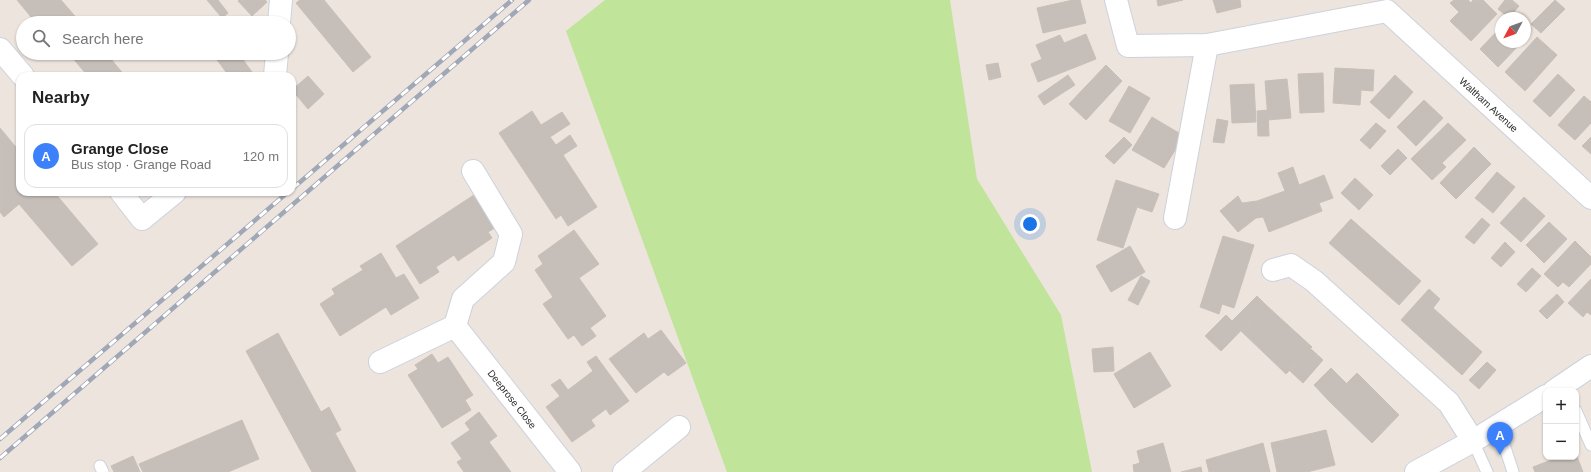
<!DOCTYPE html>
<html lang="en">
<head>
<meta charset="utf-8">
<style>
  body { margin:0; font-family:Helvetica,sans-serif; background:#f2f2f2; color:#222 }
  .controls { position:absolute; right:12px; bottom:12px; display:grid; overflow:hidden; border-radius:8px; box-shadow:0 1px 3px #0004 }
  .controls button { width:36px; height:36px; display:grid; place-items:center; padding:0; border:0; border-bottom:1px solid #e0e0e0; background:#fff; color:#222; font:20px sans-serif }
  .compass { position:absolute; left:1495px; top:12px; width:36px; height:36px; border-radius:50%; background:#fff; box-shadow:0 1px 3px #0004; rotate:229deg }
  .you { position:absolute; left:1030px; top:224px; width:14px; height:14px; margin:-10px; border:3px solid #fff; border-radius:50%; background:#1a73e8; box-shadow:0 0 0 6px #1a73e833 }
  .badge { display:grid; place-items:center; width:26px; height:26px; border-radius:50%; background:#3c81fb; color:#fff; font-size:13px; font-weight:700 }
  .pin { position:absolute; translate:-50% -33px; filter:drop-shadow(0 1px 2px #0008) }
  .pin::after { content:''; position:absolute; top:21px; width:14px; height:12px; background:inherit; clip-path:polygon(0 0,100% 0,50% 100%) }
  .list { margin:0; padding:0; list-style:none }
  h2 { display:flex; justify-content:space-between; align-items:center; height:52px; margin:0; padding:0 16px; font-size:17px }
  h2 small { font-size:13px; font-weight:400; color:#767676 }
  .list li { display:grid; grid-template-columns:26px 1fr auto; gap:12px; align-items:center; box-sizing:border-box; height:64px; margin:0 8px 8px; padding:0 8px; border:1px solid #e0e0e0; border-radius:12px }
  .list b { display:block; font-size:15px; white-space:nowrap }
  .list p { margin:0; font-size:13px; white-space:nowrap; color:#767676 }
  .list em { font-size:13px; font-style:normal; color:#767676 }
  .icon { flex:none; width:22px; height:22px; fill:none; stroke:currentColor; stroke-width:2; stroke-linecap:round; stroke-linejoin:round }
  .map { position:relative; flex:none; width:1591px; height:472px; overflow:hidden }
  .search { position:absolute; background:#fff; box-shadow:0 1px 3px #0004; left:16px; top:16px; width:280px; height:44px; display:flex; align-items:center; gap:10px; box-sizing:border-box; padding:0 14px; border-radius:22px; color:#767676; font-size:15px }
  .panel { position:absolute; background:#fff; box-shadow:0 1px 3px #0004; left:16px; top:72px; width:280px; height:124px; border-radius:12px }
  .map>svg:first-child { display:block }
  .green { fill:#c0e499 }
  .building { fill:#c6bfb9; stroke:#c9bfb7 }
  .lines { fill:none; stroke-linecap:round; stroke-linejoin:round }
  .service-casing { stroke:#ccd2dd; stroke-width:13 }
  .minor-casing { stroke:#ccd2dd; stroke-width:24 }
  .tertiary-casing { stroke:#ccd2dd; stroke-width:24 }
  .service { stroke:#fff; stroke-width:11 }
  .minor { stroke:#fff; stroke-width:22 }
  .tertiary { stroke:#fff; stroke-width:22 }
  .rail-casing { stroke:#a0a7b6; stroke-width:4.5 }
  .rail { stroke:#fff; stroke-width:3; stroke-dasharray:9; stroke-linecap:butt }
  .labels { text-anchor:middle; stroke-width:3.5; stroke-linejoin:round; paint-order:stroke }
  .street-label { font-size:10px; fill:#2b2b2b; stroke:#fff }
</style>
</head>
<body>
<div class="map">
<svg width="1591" height="472" viewBox="0 0 1591 472">
  <rect width="100%" height="100%" fill="#ede4dd"/>
  <path class="green" d="M605,0H950L977,179L1061,315L1092,472H727L566,31Z"/>
  <g class="building">
    <path d="M17,0H61L80,22L36,23Z"/>
    <path d="M207,0H218L228,13L222,18Z"/>
    <path d="M239,0H265L267,2L252,16L238,1Z"/>
    <path d="M300,0H324L371,57L353,72L296,3Z"/>
    <path d="M1073,0H1080L1086,23L1043,33L1037,8Z"/>
    <path d="M1157,0H1183L1158,6Z"/>
    <path d="M1213,0H1240L1241,7L1217,13Z"/>
    <path d="M1454,0H1468L1471,3L1473,0H1483L1497,14L1471,41L1450,21L1459,12L1450,3Z"/>
    <path d="M1505,0H1512L1519,6L1509,18L1498,9Z"/>
    <path d="M1555,0L1565,9L1541,33L1531,24Z"/>
    <path d="M1501,27V42H1522L1498,67L1480,49Z"/>
    <path d="M1086,34L1096,59L1038,82L1031,64L1042,59L1036,45L1060,35L1064,43Z"/>
    <path d="M1537,37L1557,55L1525,91L1505,72Z"/>
    <path d="M73,53H106L125,76H88L70,55Z"/>
    <path d="M212,53H238L255,76H229Z"/>
    <path d="M998,63L1001,77L989,80L986,65Z"/>
    <path d="M1106,65L1122,81L1086,120L1069,104Z"/>
    <path d="M1335,68L1374,70L1373,91L1361,90L1360,105L1333,103Z"/>
    <path d="M1323,73L1324,112L1300,113L1298,74Z"/>
    <path d="M1558,74L1575,90L1550,117L1533,101Z"/>
    <path d="M1068,75L1075,85L1044,105L1038,96Z"/>
    <path d="M1395,75L1413,92L1389,119L1370,102Z"/>
    <path d="M308,76L324,94L308,109L292,90Z"/>
    <path d="M1287,79L1291,118L1268,120L1265,81Z"/>
    <path d="M1254,84L1256,122L1232,123L1230,85Z"/>
    <path d="M1129,86L1150,98L1130,133L1109,121Z"/>
    <path d="M1584,96L1591,102V123L1575,140L1558,125Z"/>
    <path d="M1424,100L1443,118L1416,146L1397,127Z"/>
    <path d="M1268,110L1269,136H1258L1257,111Z"/>
    <path d="M532,111L541,125L562,112L570,124L550,137L556,145L570,135L577,146L563,155L597,207L568,226L561,215L556,219L499,133Z"/>
    <path d="M1152,117L1184,136L1164,168L1132,150Z"/>
    <path d="M1217,119L1228,121L1224,143L1213,142Z"/>
    <path d="M1376,123L1386,131L1370,149L1360,140Z"/>
    <path d="M1448,123L1466,140L1442,163L1446,167L1432,180L1411,159Z"/>
    <path d="M0,128L20,152V192H54L98,244L72,266L19,204L4,217L0,212Z"/>
    <path d="M1124,137L1132,145L1114,164L1105,156Z"/>
    <path d="M1591,137V154L1582,146Z"/>
    <path d="M1474,147L1491,164L1456,199L1440,183Z"/>
    <path d="M1398,149L1407,158L1390,175L1381,166Z"/>
    <path d="M1293,167L1299,185L1324,175L1333,198L1319,203L1322,211L1269,232L1257,201L1285,191L1278,173Z"/>
    <path d="M1497,172L1515,187L1493,213L1475,198Z"/>
    <path d="M1355,178L1373,195L1359,210L1341,193Z"/>
    <path d="M1116,180L1159,194L1152,212L1137,207L1123,248L1097,240Z"/>
    <path d="M477,193L498,226L488,232L492,238L458,261L454,255L436,267L439,272L420,284L396,246Z"/>
    <path d="M1238,196L1242,203L1257,201L1263,217L1256,218L1238,232L1220,211Z"/>
    <path d="M1524,197L1545,216L1521,242L1500,223Z"/>
    <path d="M1482,218L1490,225L1474,244L1465,237Z"/>
    <path d="M1351,219L1421,281L1399,305L1329,243Z"/>
    <path d="M1549,222L1567,239L1544,263L1526,245Z"/>
    <path d="M574,230L599,264L579,278L606,316L590,328L596,336L582,346L574,335L568,339L543,304L553,297L535,270L543,264L538,256Z"/>
    <path d="M1223,236L1254,245L1234,308L1222,304L1219,314L1200,307Z"/>
    <path d="M1575,241L1591,257V264L1569,287L1563,282L1558,287L1544,274Z"/>
    <path d="M1505,242L1515,252L1501,267L1491,258Z"/>
    <path d="M1130,246L1145,272L1111,292L1096,266Z"/>
    <path d="M381,253L396,278L404,274L419,298L391,315L386,307L340,336L320,304L335,294L332,289L363,270L360,266Z"/>
    <path d="M1532,268L1541,276L1526,292L1517,284Z"/>
    <path d="M1141,276L1150,281L1138,305L1128,300Z"/>
    <path d="M1591,279V315L1587,312L1583,317L1568,303Z"/>
    <path d="M1429,289L1440,299L1433,308L1482,352L1462,375L1401,320Z"/>
    <path d="M1557,294L1564,302L1547,319L1539,311Z"/>
    <path d="M1257,296L1266,305L1221,351L1205,336L1226,315L1232,321Z"/>
    <path d="M1266,305L1312,347L1286,374L1241,331Z"/>
    <path d="M661,330L686,363L668,376L664,372L636,393L609,359L644,333L648,339Z"/>
    <path d="M278,333L321,412L329,407L341,430L335,433L356,472H312L246,351Z"/>
    <path d="M1113,347L1114,371L1094,372L1092,349Z"/>
    <path d="M1310,348L1323,360L1303,383L1290,371Z"/>
    <path d="M1150,352L1171,386L1134,408L1114,374Z"/>
    <path d="M432,354L438,363L448,357L473,395L465,400L471,410L442,428L408,375L418,369L415,365Z"/>
    <path d="M596,356L629,401L610,415L606,409L591,420L595,426L572,442L546,407L560,396L551,385L560,379L568,390L593,371L587,362Z"/>
    <path d="M1487,362L1496,370L1479,389L1469,380Z"/>
    <path d="M1331,368L1346,383L1329,401L1314,385Z"/>
    <path d="M1357,373L1399,415L1372,443L1329,401Z"/>
    <path d="M479,412L497,436L489,442L511,472H464L457,462L462,459L451,443L470,430L465,423Z"/>
    <path d="M242,420L259,459L228,472H143L139,464Z"/>
    <path d="M1326,430L1335,465L1307,472H1277L1271,443Z"/>
    <path d="M1163,443L1171,472H1134L1133,465L1140,463L1137,451Z"/>
    <path d="M1263,443L1270,472H1209L1206,460Z"/>
    <path d="M1576,454L1583,472H1535L1533,467L1559,457H1576Z"/>
    <path d="M133,456L140,472H114L111,466Z"/>
    <path d="M1201,467L1202,472H1181Z"/>
  </g>
  <g class="lines">
    <g class="service-casing">
      <g id="service">
        <path d="M1576,411L1591,445"/>
        <path d="M1498,426L1513,472"/>
        <path d="M1473,441L1487,472"/>
        <path d="M100,466L103,472"/>
      </g>
    </g>
    <g class="minor-casing">
      <g id="minor">
        <path id="s1" d="M1116,0L1128,46L1207,45L1387,11L1591,198"/>
        <path d="M279,23L281,0"/>
        <path d="M0,49L23,76"/>
        <path d="M275,76L277,53"/>
        <path d="M121,192L142,219L175,192"/>
        <path d="M1175,218L1207,45"/>
        <path d="M1273,270L1291,265L1314,281L1449,403L1473,441"/>
        <path d="M455,326L463,299L504,262L511,234L473,171"/>
        <path id="s2" d="M380,362L455,326L570,472"/>
        <path d="M624,472L679,427"/>
      </g>
    </g>
    <g class="tertiary-casing">
      <g id="tertiary">
        <path d="M1554,391L1591,366"/>
        <path d="M1416,472L1473,441L1546,396"/>
      </g>
    </g>
    <use href="#service" class="service"/>
    <use href="#minor" class="minor"/>
    <use href="#tertiary" class="tertiary"/>
    <g class="rail-casing">
      <g id="rail">
        <path d="M292,189L512,0"/>
        <path d="M0,439L288,192"/>
        <path d="M0,458L529,0"/>
      </g>
    </g>
    <use href="#rail" class="rail"/>
  </g>
  <g class="labels">
    <g class="street-label">
      <text dy="4" stroke="none"><textPath href="#s1" startOffset="448">Waltham Avenue</textPath></text>
      <text dy="4" stroke="none"><textPath href="#s2" startOffset="176">Deeprose Close</textPath></text>
    </g>
  </g>
</svg>
<div class="controls">
<button>+</button>
<button>−</button>
</div>
<svg class="compass" viewBox="-18 -18 36 36"><path d="M0-13l5 13h-10z" fill="#e53935"/><path d="M0 13l5-13h-10z" fill="#767676"/></svg>
<div class="you"></div>
<div class="pin badge" style="left:1500px;top:455px">A</div>
<div class="search"><svg class="icon" aria-label="search" viewBox="0 0 24 24"><circle cx="10" cy="10" r="6"/><path d="M15 15l6 6"/></svg>Search here</div>
<section class="panel">
<h2>Nearby<small></small></h2>
<ul class="list">
<li><span class="badge">A</span><div><b>Grange Close</b><p>Bus stop · Grange Road</p></div><em>120 m</em></li>
</ul>
</section>
</div>
</body>
</html>
